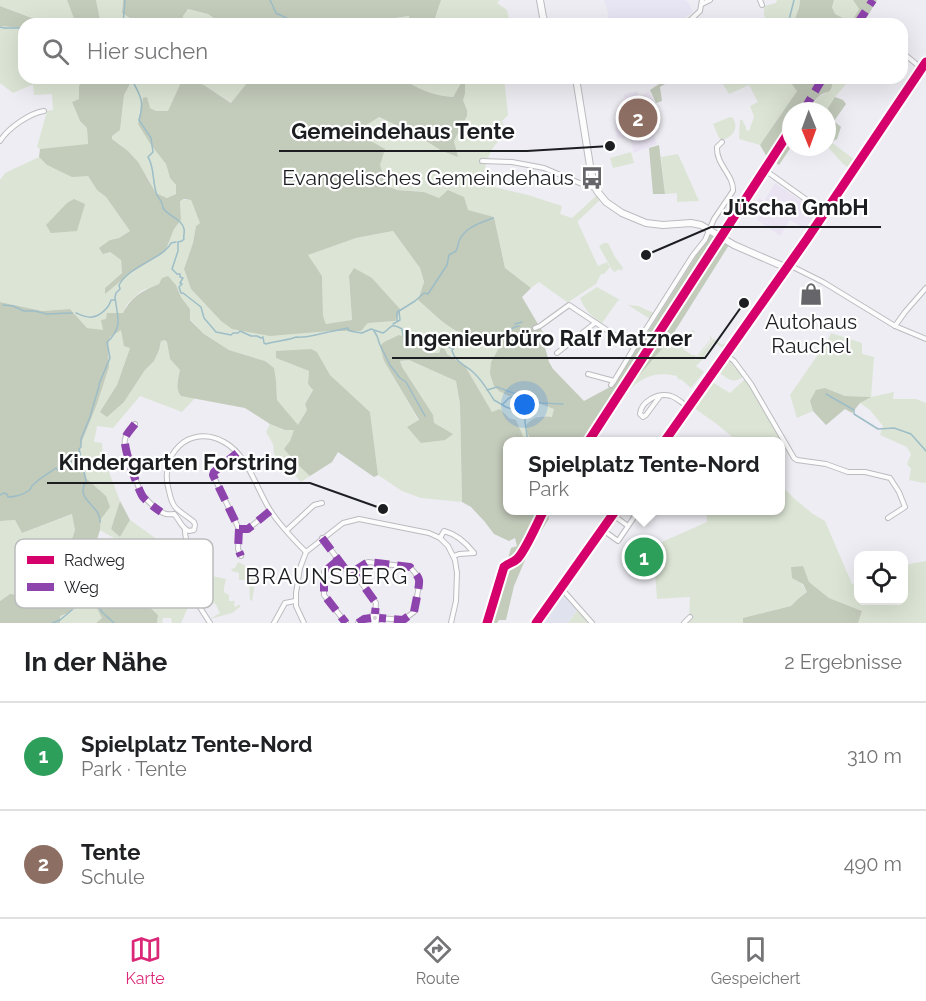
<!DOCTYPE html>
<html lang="de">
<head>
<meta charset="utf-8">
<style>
  body { margin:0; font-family:Raleway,sans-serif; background:#f2f2f2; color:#202124 }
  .controls { position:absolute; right:18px; bottom:18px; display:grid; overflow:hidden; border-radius:12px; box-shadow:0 6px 24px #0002 }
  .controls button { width:54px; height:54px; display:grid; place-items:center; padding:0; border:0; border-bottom:2px solid #e0e0e0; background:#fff; color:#202124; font:30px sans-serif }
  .compass { position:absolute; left:782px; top:102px; width:54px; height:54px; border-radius:50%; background:#fff; box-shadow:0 6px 24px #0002; rotate:179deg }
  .you { position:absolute; left:525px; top:405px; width:21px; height:21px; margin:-15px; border:4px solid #fff; border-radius:50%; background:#1a73e8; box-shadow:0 0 0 9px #1a73e833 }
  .badge { display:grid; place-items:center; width:39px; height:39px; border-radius:50%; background:#db2777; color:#fff; font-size:20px; font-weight:700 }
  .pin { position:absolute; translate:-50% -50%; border:3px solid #fff; box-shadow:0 2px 6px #0006 }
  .popup { position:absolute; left:503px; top:437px; width:282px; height:78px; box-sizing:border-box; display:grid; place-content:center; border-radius:12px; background:#fff; filter:drop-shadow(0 2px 4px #0005); font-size:20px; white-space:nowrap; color:#757577 }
  .popup b { font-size:22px; color:#202124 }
  .popup::after { content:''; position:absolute; left:50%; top:100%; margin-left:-12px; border:12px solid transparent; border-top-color:#fff }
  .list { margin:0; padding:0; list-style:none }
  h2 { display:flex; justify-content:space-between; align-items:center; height:78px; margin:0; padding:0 24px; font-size:26px }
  h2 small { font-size:20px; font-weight:400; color:#757577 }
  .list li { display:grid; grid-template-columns:39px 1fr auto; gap:18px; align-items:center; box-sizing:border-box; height:108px; padding:0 24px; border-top:2px solid #e0e0e0 }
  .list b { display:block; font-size:22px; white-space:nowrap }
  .list p { margin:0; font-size:20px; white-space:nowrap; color:#757577 }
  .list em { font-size:20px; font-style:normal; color:#757577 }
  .icon { flex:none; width:33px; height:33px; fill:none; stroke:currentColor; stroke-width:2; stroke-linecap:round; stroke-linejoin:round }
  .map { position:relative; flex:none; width:926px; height:623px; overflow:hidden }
  .search { position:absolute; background:#fff; box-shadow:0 6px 24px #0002; left:18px; right:18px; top:18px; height:66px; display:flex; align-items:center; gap:15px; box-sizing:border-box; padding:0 21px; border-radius:18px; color:#757577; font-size:22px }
  .sheet { height:294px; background:#fff }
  nav { display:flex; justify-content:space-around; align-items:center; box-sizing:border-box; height:84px; border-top:2px solid #e0e0e0; background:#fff; font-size:16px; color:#757577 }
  nav a { display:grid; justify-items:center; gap:3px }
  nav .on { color:#db2777 }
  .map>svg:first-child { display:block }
  .built { fill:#e0e2ee }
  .industrial { fill:#e8e5f4 }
  .education { fill:#eae4f2 }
  .green { fill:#dce5d5 }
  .forest { fill:#c3cbbb }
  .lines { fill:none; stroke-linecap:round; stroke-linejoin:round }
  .stream { stroke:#9dbdc7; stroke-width:1.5 }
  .street-casing { stroke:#bcbcc0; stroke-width:6 }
  .secondary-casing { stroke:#bcbcc0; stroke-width:8 }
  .primary-casing { stroke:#bcbcc0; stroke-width:9 }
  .street { stroke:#fcfcfd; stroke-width:4 }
  .secondary { stroke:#fcfcfd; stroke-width:6 }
  .primary { stroke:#fcfcfd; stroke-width:7 }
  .quiet { stroke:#8e44ad; stroke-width:8; stroke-dasharray:15 8; stroke-linecap:butt }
  .cycleway-casing { stroke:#fff; stroke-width:13 }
  .cycleway { stroke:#d6006c; stroke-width:9 }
  .labels { text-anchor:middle; stroke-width:4.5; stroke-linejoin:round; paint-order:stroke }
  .poi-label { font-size:21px; fill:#1d1e21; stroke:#fff; text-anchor:end }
  .neighbourhood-label { font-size:22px; letter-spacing:1.5px; fill:#1d1e21; stroke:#fff }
  .key { fill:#fff; stroke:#bbbcbc; stroke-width:1.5 }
  .key-label { font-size:16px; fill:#1d1e21 }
  .leader { fill:none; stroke:#1d1e21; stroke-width:2 }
  .callout-dot { fill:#1d1e21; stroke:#fff; stroke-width:2 }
  .callout-label { font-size:22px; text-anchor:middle; font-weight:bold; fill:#1d1e21; stroke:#fff; stroke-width:4.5; stroke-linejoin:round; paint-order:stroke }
</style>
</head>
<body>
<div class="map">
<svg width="926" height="623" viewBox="0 0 926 623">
  <rect width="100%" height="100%" fill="#ededf3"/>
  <path class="built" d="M563,593L577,610L568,623H542Z"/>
  <path class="industrial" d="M604,0H685L689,3L692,12L677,24H609L608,12Z"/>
  <g class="education">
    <path d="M637,91L640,98L649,91L658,110L646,113L657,144L634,153L630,138H617L615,127L628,124L624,94Z"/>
    <path d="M775,183L817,212V214L809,224L806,230L790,220L780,236L757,220L764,209L756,203L759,198L764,201Z"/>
  </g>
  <g class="green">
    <path d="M0,0H67L76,24H48L0,6Z"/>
    <path d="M96,0H123L122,13L139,24H112L100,20Z"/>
    <path d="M441,0H500L497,3L507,10L510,24H433Z"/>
    <path d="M777,0H800L799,8L793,24H767L764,14V6L776,3Z"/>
    <path d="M834,0H853L859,9L850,24H844L843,18L835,14L832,7Z"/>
    <path d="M188,9L208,14L222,24H182L183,16Z"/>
    <path d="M410,16L409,24H381V20Z"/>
    <path d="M0,26L24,28V78H83L79,86V99L72,102L80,121L87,128L88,145L40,149L37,147L47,111L53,110L52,94L34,95L33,85L29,86L13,93L0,83Z"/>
    <path d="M131,78H251L232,103L204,85L168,111H156L149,108L147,97L151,145L166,164L170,178L176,185V194L167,198L156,193L148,178L128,151L112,139V136L120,129L124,95L131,82Z"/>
    <path d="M400,78H423L432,85L436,78H464L453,97C433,96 417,88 400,78Z"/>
    <path d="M471,78H504L508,115L502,121L504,127L508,126L510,133C488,144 487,163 481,184L528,195L562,206L560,214L572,218L597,195L600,200L578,221V223L598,266L607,262L610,267L604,274H601L596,284L567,303V302L539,282L531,288L505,268L494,217L467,210L424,192L397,190L387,186L369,140L363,131L365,126L378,117L418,136L442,151L458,157L454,141L467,116V110L463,100L465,94V81Z"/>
    <path d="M730,78H787L797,91L760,145L739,139L740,120H742L746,127V130L749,131L754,117L750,106L758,102L749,85L729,94L721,81Z"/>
    <path d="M833,78H851L835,97L826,111H810L818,97L828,92Z"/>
    <path d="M730,117L733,118C739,129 733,137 722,140L719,138L713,124Z"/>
    <path d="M831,142L855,160L849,168L843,164L827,146V143Z"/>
    <path d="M631,152L634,163L613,168L610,158Z"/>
    <path d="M678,154L699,201L677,202V193L665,194L661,157Z"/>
    <path d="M39,157L47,165L56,169L88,176L97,190L106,197L130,231L119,238L110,240V252L121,260L122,273L105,288V293L129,274L165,252L174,229L181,220L180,200H191L200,223L196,226L193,243L184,269L191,289L221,321L329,331H360L368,323L395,321L401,310L372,278L349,277L352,321L326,324L323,316L322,276L307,255L356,238L393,231L420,268L424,282L418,300C435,314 449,332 472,336C480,337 488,335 496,335L500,346L491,362L509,396L521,397L554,409L553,417L539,416L525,427L531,441H524C523,433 519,428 516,420L492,412L465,366L447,354L441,344L439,353H431L400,335L391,339L384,361L419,421L407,428L434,423L402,368L400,361L409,360L456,381L460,404L462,502L421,498L402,491L378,475L370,412L330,375L317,352L276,358L309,371L308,384L313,389L305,404L307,410L298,426L277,400L276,381L265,361L229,350L204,334L190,319V309L181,297L176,285L159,284L141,291L127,304L123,313L104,331L87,328L70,309L42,311L0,302V180L5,173Z"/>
    <path d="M604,243H608L615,257L623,268L621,271L619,269L615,272L612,270L599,246Z"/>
    <path d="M597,287L629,305L638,306L654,313L650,319L619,299L602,323C592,317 584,309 580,298Z"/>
    <path d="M121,329L130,348L117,385L101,412L124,402L145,370L154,361L159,350L161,341L165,340L167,341L170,359L180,370L177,383L182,396L195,398L182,412L140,396L113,428L97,426L94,442L102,443L103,456L120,501L111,529L120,537L130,520L165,545L166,549L185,544L196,579L190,603L181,623H172L171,618H163L162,623H157L158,615L128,587L117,573L105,563L107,559L114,538L100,530L101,519L106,496L87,479L81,459L80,446L97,404L109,367L108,346L110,337Z"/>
    <path d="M692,330L695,331L694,334L691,333L682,345L683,349L692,355H695L696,357L710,340V335L712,339L696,359H695V361L716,336L714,339L722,345L725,343H726L723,348L714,342L701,361L696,366L704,372L691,388L682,380L678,379L677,376C655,371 641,377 626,393H624L668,342L672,334L676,336L674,338L682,343Z"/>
    <path d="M831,333L862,343V354L874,357L871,397L894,392L893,399H916L926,403V482L924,483L909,480L911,469L907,464L911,454L907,447L880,435L883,426L870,410L860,403L869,397L845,396L825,388L810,401L813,411L797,418L790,395L817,356L823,351Z"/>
    <path d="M728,360L744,376C733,385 729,379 718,372Z"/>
    <path d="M745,379C760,400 770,423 784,444L781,447L780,442L737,441L718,425L694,408L712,382L730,393Z"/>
    <path d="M270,424L285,430L295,429L290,441L298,465L310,476L301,482L274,454L273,444L266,432Z"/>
    <path d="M781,486L796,500L813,514L825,521L852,584L858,582V600H904V565L926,561V623H858L862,611L829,598L809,582L802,566L791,567L807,592L799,598L791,606L744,618L743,623H689L690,597L657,599L653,546L707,522V516L698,511L780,510Z"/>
    <path d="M73,514L75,529L54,590L45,593L21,595L10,594L0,601V521L15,520L22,533Z"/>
    <path d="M238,562L257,572L252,601L250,600L249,577H247V580H239V573L232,571L231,569L235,568Z"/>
    <path d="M198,573L226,579L224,588V592L229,595V601H235L234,605L236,607L239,604L240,607L232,613L210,619L220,613L215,603L204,607V610C191,593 200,592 198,573Z"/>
    <path d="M90,595L102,618L96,623H60V616L70,613Z"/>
    <path d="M578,609L588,623H568Z"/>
  </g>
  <g class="forest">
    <path d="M67,0H96L100,20L112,24H76Z"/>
    <path d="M123,0H441L433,24H409V16L382,20L381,24H222L208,14L188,9L183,16L182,24H139L122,13Z"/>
    <path d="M800,0H834L832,7L835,14L843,18L844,24H793L799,8Z"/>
    <path d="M853,0H877L863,24H850L859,9Z"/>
    <path d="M0,6L48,24H24V28L0,26Z"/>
    <path d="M83,78H131V82L124,95L120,130L112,136V139L128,151L138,162L156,193L167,198L176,194V185L170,178L166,164L151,145L138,124L143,98L147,97L150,108L156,111H168L183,78L204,85L231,103L251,78H400C417,88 433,96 453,97L464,78H471L465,81V94L463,100L467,110V116L454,141L458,157L442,151L418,136L379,117L365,126L363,131L369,140L385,149L380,165L387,186L397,190L424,192L439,198L448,190L464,197L468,210L494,217L505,268L531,288L522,297L545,336L543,340L549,362L553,369L584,401L610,387L617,380L710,234L729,245L668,342L624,393L590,441H531L525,427C532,416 541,416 552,417L554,409L521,397L509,396L499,391L494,386L490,374L491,362L500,346L496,335C488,335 480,337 472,336C449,332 435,314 418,300L424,282L420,268L393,231L356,238L308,255L322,276L323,316L326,324L352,320L349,276L354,268L372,278L401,310L395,321L368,323L361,331H329L270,336L232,329L221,321L191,289L184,269L193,243L196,226L200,223L191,200L184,199L180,201L181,220L174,229L165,252L129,274L105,294V288L122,273L121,260L110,252L103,254L99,248L110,240L119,238L130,231L106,197L97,190L88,176L72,177L47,165L39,157L40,149L88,144L87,128L80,121L72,102L79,99V86Z"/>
    <path d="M668,78H675L660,87L662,101L656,103L650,90Z"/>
    <path d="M787,78H833C831,98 828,88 818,97C814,100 812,107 810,111H791V147L779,165L767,157L760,145L797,91Z"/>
    <path d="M835,97L843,100L846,104L834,121L841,127L837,139L828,144L826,111Z"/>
    <path d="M659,145L665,194H653L649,148Z"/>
    <path d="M74,199L85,204L77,231L51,233L46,225L67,203Z"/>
    <path d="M168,276L176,285L181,297L190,309V320L204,334L229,350L265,361L274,368L276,381L277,400L298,425L307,410L305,404L313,390L308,384L309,371L276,358V351L311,349L317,352L330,375L370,412L378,475L374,477L338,452L332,462L310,476L298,465L284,449L290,441L294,430H285L270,424L245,408L181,396C175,389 178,379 180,370L170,359L167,342L165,340L161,341L159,350L154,361L145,370L124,402L107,417L100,412L117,385L130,348L124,346L121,330L110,337L108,346L109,367L97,404L80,446L81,459L87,479L106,496L110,507L101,519L100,530L93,552L94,562L92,575L85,577C85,598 81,610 60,616V623H0V601L10,594L21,595L45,593L54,590L75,530L72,514L22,533L15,520L0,521V302L42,311L70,309L87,328L103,330L101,320L106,319L107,313H123C132,296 142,291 159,284L162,278Z"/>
    <path d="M399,335C412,338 425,341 431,353H439L442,343L447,354L465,366L492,412L500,409L509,418L516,420C519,428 523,433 524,441L508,442V510L548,511L549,519L531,546L514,586L506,620H499L497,623H489L511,548L517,546L515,538L509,541L494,534L485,522L471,507L462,502L460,404L456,381L409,360L400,361L402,367L433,415L434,423L453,434L445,440L421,443L407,427L419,420L384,361L380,346L384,342Z"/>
    <path d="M825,388L845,396L871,397L860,403L852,413L845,409L826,425L813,411L810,401L816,390Z"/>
    <path d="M120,501L130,520L120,537L111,529Z"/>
    <path d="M105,563L117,573L128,587L158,615L157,623H96L102,618L90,595L93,586L99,585C95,575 97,570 105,563Z"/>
    <path d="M803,566L809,582L829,598L862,611L858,623H743V618L791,606L799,598L807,592L803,584L792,578L791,567Z"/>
  </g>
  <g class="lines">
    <g class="stream">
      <path d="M270,0L276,13L299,24"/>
      <path d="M123,24L125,0"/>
      <path d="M788,24L794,0"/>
      <path d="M0,27L4,28H24"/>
      <path d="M131,78C140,96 145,100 139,120L151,138L153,152L148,157C155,168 152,183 157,195C160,201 163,201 163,208C168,216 182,219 184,229C185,232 183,236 184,239L182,241L178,242V251L172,269L177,274H180V277L183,278L180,283L182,284L179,287L181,293H183L201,307L204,318L216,332L231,335L233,333H238L240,331L251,336H257L261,338L263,337L264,343L266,344C274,341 291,340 296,337C306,338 315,335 324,333C332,331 340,330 348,328V330C352,332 358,332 362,333L371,329L383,333C392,328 389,322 402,329L403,336L433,348L442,343L453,349C461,342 463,342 473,344L481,340L488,341"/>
      <path d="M403,78L407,80"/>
      <path d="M3,305L13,306L24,311H35L47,314L72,313"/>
      <path d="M76,313C81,315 87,318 92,317C100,316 109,308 111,300H115"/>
      <path d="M397,321V312L398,311"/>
      <path d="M393,324L400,320L399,311L415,301L424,293L428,294L447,265L449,255L456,251C458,248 458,244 459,241C465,227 480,223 493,218"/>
      <path d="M515,324L522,322"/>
      <path d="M374,331L377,336L380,345L390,365L400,378L406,382L425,416"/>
      <path d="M488,340C510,343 503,328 519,326"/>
      <path d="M453,349L452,351C456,363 467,366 474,373C482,380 488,391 494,400L506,407L523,413L525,415V422L528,442"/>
      <path d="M487,390L497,387L541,403L563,404"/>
      <path d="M826,394L854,410V414L878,429L894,428L911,434L926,451"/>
      <path d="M503,404L509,398L517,395"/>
      <path d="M0,495L4,493L7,494L8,497C14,497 23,495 28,491C34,487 28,489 34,484C40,478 49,473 56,468L58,470L80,456"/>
      <path d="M100,522C101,505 74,500 86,481L79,449L81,447V439L90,417L99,386V384L110,358L107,342C124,327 117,316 115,297L116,293L120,289L119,285C129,266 164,258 171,243L176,242"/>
      <path d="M88,587L89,591L102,612L114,623"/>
      <path d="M79,605L88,591"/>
      <path d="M52,623L60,620L72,610"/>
    </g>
    <g class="street-casing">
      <g id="street">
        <path d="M760,0L762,5"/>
        <path d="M702,4L710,0"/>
        <path d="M686,24L700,11L702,0"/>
        <path d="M902,52L921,68"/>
        <path d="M577,80L584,78"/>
        <path d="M0,141C8,128 30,113 44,111"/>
        <path d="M482,161L512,162L544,168L589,187L596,188"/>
        <path d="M769,173L825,213"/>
        <path d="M789,265L823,282L895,326L926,339"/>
        <path d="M895,326L905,312L926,288"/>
        <path d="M535,328L540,326L569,305L634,348"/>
        <path d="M557,353L595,323"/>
        <path d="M726,355L734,361L751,384L794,458L797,460L826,464L848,472H865L890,478L899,492L905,507L888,518"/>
        <path d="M588,374L614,381L611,385"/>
        <path d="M614,381L634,348L693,255L705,240L714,219L733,191C734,175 716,165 717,147L722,142"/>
        <path d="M660,396L646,415L643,417L640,414C641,402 657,392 671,396C677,398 682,403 688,407"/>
        <path d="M135,424C132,428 126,434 125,439C123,446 128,455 130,462C138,485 137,493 157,509C163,514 167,515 174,514"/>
        <path d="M237,453L214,472L213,475L239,529H248L270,511"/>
        <path d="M174,514C180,520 181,528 189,531L194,530L195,525L194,522C188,517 181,513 176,508C172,504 170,496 169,491C158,455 189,423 224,442C248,455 256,488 270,510C279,524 294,540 306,552"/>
        <path d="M613,515L628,526"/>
        <path d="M185,529C184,546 197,561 197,578C198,585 194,591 194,598L210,623"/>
        <path d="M239,529L238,549L241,556"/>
        <path d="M287,530L314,505L322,503"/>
        <path d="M607,533L618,541L639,510"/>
        <path d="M322,538L346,570L354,571L355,574L376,603L375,614"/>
        <path d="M440,538L444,531C456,534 467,544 474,553"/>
        <path d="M454,556L459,554L474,553"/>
        <path d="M338,560L324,572V595L346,623"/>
        <path d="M354,571L368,562L410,567C413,571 418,575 419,580C420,584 415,606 414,612L403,620L379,618"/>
        <path d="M561,588L592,623"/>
        <path d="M274,623L285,603L295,601"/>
        <path d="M304,623L296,606V593L300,568L306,552L343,523L359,519L429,533L440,538L448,546L455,560L457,573L456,601L451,623"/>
        <path d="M358,623L364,619L371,618"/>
        <path d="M375,623L379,619L378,615L375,614L372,615L371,618L372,621L375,622"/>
        <path d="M684,623L690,617"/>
      </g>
    </g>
    <g class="secondary-casing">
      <g id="secondary">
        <path d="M540,0L543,17L546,24"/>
        <path d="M576,78L591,172L597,191L606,202L622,213L646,223L663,225L691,223L701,225L734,245L787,268"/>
      </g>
    </g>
    <g class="primary-casing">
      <g id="primary">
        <path d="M664,442L807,239L926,62"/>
        <path d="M536,623L616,510"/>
      </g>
    </g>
    <use href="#street" class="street"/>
    <use href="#secondary" class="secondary"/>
    <use href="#primary" class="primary"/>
    <g class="quiet">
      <path d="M857,24L873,0"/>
      <path d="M803,111L823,78"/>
      <path d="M135,424C132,428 126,434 125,439C123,447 138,490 143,497C148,503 155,508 161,512"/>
      <path d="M237,453L214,472L213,475L239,529H248L270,511"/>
      <path d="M239,529L238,549L241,556"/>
      <path d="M322,538L346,570L354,571L355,574L376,603L375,614"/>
      <path d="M338,560L324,572V595L346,623"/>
      <path d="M354,571L368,562L410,567C413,571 418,575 419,580C420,584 415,606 414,612L403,620L379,618"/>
      <path d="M358,623L364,619L371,618"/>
    </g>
    <g class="cycleway-casing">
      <g id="cycleway">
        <path d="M588,442C656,337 724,233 791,129"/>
        <path d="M664,442L807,239L926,62"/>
        <path d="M487,623L504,567C508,563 513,563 517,559C525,552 538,521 544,510"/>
        <path d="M536,623L616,510"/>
      </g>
    </g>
    <use href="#cycleway" class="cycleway"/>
  </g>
  <defs>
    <g id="bus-bare" transform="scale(1.8)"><path d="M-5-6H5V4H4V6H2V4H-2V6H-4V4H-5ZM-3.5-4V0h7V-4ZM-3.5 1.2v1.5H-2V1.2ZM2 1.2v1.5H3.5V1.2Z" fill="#66666a" stroke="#fff" stroke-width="2.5" paint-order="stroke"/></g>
    <g id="shop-bare" transform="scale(1.8)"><path d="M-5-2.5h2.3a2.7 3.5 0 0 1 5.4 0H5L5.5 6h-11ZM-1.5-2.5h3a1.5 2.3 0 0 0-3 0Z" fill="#66666a" stroke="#fff" stroke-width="2.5" paint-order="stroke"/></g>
  </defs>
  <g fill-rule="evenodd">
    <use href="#bus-bare" x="592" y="178"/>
    <use href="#shop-bare" x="811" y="294"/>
  </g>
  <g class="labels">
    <g class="poi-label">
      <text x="574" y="185">Evangelisches Gemeindehaus</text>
      <text x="811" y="329" text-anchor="middle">Autohaus<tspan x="811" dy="24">Rauchel</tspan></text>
    </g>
    <g class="neighbourhood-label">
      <text x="327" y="584">BRAUNSBERG</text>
    </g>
  </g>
  <rect x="15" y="539" width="198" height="69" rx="9" class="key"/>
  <rect x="27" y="556" width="27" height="8" fill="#d6006c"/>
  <rect x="27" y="583" width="27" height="8" fill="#8e44ad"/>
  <g class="key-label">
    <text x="64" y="566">Radweg</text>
    <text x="64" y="593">Weg</text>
  </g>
  <path class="leader" d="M610 146L527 151H279M646 255L711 227H881M744 303L705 358H392M383 509L310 483H47"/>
  <g class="callout-dot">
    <circle cx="610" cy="146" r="6"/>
    <circle cx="646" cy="255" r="6"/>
    <circle cx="744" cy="303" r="6"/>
    <circle cx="383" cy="509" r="6"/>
  </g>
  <g class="callout-label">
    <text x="403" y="139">Gemeindehaus Tente</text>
    <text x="796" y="215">Jüscha GmbH</text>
    <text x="548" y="346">Ingenieurbüro Ralf Matzner</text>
    <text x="178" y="470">Kindergarten Forstring</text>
  </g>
</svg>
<div class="controls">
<button><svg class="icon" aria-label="locate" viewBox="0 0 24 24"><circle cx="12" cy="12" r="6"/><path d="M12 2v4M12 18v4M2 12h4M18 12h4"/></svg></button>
</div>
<svg class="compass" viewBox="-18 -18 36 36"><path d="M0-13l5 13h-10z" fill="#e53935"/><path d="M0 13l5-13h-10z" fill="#757577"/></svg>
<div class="you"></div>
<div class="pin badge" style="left:644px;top:557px;background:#2e9e5b">1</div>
<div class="popup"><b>Spielplatz Tente-Nord</b>Park</div>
<div class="pin badge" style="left:638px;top:118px;background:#8d6e63">2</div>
<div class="search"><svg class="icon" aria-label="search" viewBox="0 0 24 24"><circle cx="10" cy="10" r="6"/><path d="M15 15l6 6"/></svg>Hier suchen</div>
</div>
<section class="sheet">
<h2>In der Nähe<small>2 Ergebnisse</small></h2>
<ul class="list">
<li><span class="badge" style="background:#2e9e5b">1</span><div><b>Spielplatz Tente-Nord</b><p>Park · Tente</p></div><em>310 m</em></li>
<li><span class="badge" style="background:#8d6e63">2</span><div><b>Tente</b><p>Schule</p></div><em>490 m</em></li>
</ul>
</section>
<nav>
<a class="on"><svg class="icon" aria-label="map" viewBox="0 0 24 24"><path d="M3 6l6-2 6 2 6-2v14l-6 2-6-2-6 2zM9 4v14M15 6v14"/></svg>Karte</a>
<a><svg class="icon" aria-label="directions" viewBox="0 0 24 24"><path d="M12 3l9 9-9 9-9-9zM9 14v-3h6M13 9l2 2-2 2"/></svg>Route</a>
<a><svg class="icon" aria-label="saved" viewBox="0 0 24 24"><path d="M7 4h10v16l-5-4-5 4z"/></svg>Gespeichert</a>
</nav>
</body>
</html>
